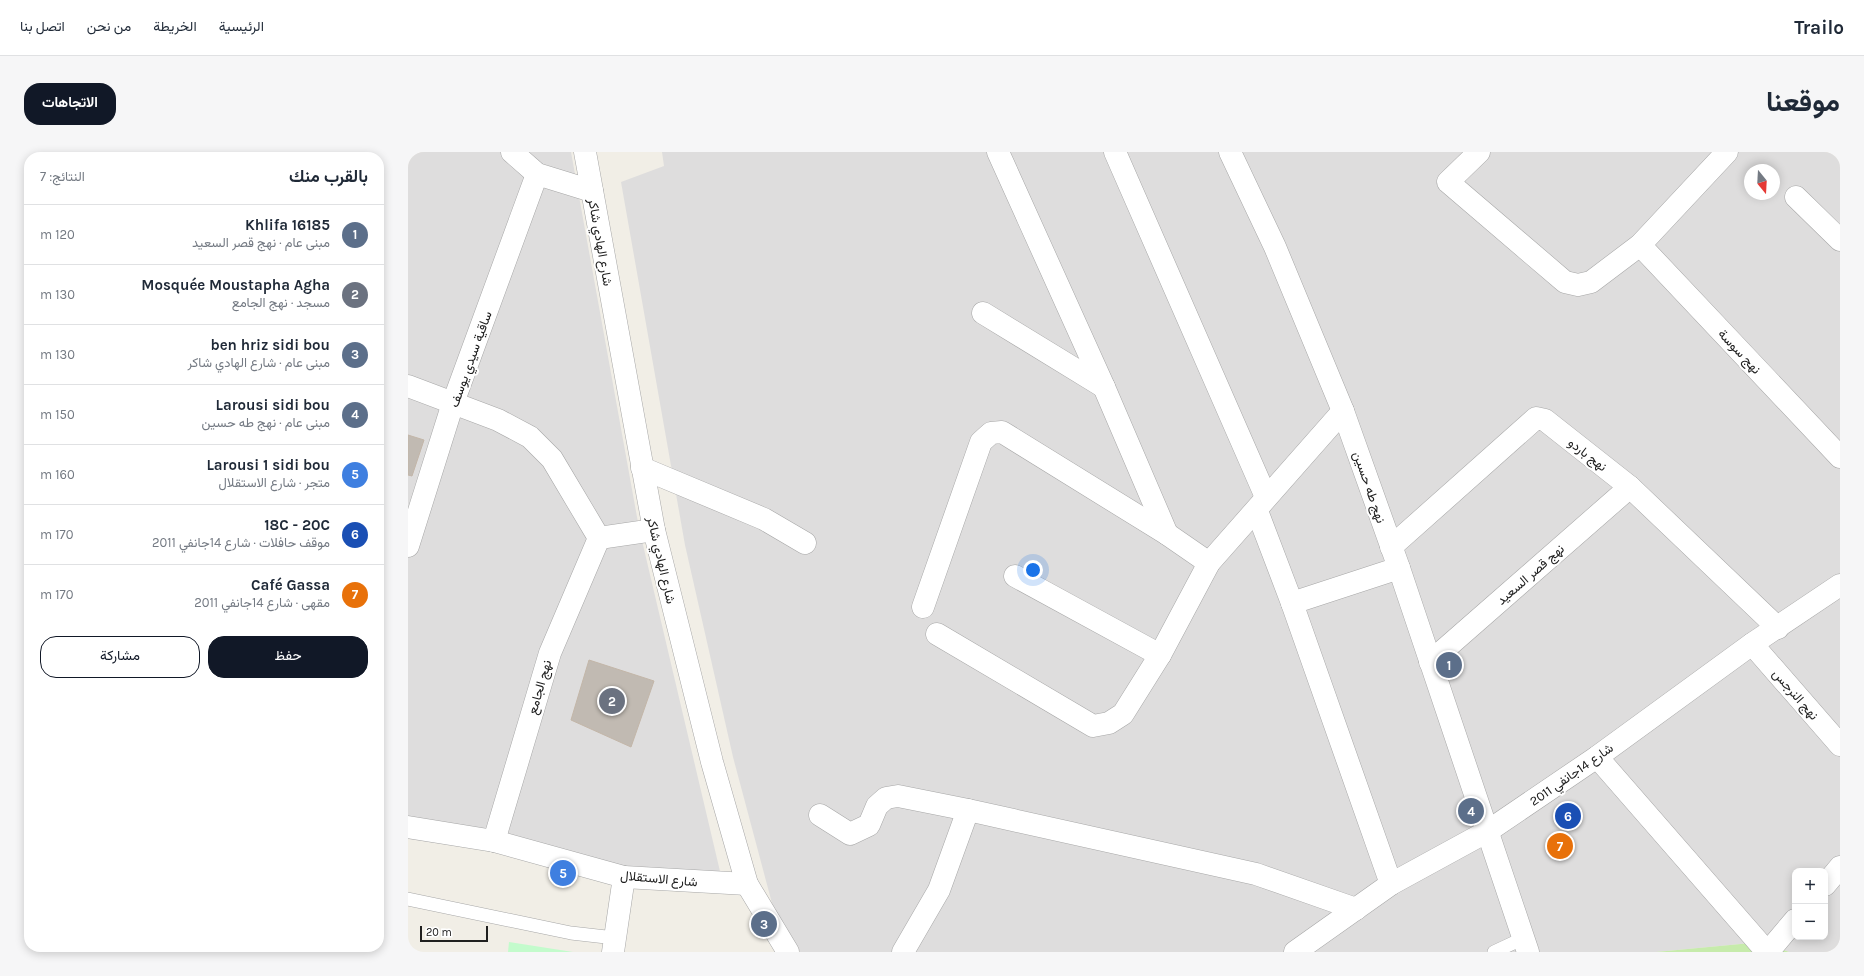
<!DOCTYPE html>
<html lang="ar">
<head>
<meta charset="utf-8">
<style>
  body { margin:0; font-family:Karla,Vazirmatn,sans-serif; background:#f6f6f7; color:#1f2937; direction:rtl }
  .controls { position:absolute; right:12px; bottom:12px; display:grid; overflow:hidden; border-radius:8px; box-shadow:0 2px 10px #0003 }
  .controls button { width:36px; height:36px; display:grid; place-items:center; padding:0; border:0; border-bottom:1px solid #e0e1e3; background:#fff; color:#1f2937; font:20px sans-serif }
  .compass { position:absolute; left:1336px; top:12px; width:36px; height:36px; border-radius:50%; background:#fff; box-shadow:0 2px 10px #0003; rotate:162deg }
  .scale { position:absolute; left:12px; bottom:10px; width:68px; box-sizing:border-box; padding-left:4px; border:2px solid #202020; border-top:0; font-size:11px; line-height:14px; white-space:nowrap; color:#202020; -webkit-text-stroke:3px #fff; paint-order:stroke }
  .you { position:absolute; left:625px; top:418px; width:14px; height:14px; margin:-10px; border:3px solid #fff; border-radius:50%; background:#1a73e8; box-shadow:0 0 0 6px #1a73e833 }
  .badge { display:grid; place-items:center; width:26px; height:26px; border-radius:50%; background:#111827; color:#fff; font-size:13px; font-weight:700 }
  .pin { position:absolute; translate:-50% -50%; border:2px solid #fff; box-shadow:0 1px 4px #0006 }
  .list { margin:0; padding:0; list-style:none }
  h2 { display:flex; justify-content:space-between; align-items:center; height:52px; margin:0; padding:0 16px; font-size:17px }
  h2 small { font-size:13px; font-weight:400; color:#747a83 }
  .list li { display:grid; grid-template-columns:26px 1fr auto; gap:12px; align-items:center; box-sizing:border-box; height:60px; padding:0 16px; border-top:1px solid #e0e1e3 }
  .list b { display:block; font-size:15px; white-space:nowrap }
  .list p { margin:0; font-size:13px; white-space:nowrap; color:#747a83 }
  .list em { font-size:13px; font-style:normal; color:#747a83 }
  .actions { display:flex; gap:8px; padding:12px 16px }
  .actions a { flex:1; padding:9px 0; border:1px solid #111827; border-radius:16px; text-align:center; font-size:14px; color:#111827 }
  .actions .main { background:#111827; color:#fff }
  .map { position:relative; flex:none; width:1432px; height:800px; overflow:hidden; direction:ltr; border-radius:16px }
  header { display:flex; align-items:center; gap:24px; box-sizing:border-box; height:56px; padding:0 20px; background:#fff; border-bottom:1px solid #e0e1e3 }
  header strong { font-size:19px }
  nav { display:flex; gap:22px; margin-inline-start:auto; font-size:14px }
  .intro { display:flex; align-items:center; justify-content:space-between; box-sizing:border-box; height:96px; padding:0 24px }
  h1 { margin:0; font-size:28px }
  .button { padding:10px 18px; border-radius:16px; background:#111827; color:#fff; font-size:14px; font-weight:700 }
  main { display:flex; gap:24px; padding:0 24px }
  aside { flex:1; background:#fff; border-radius:16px; box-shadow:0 2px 10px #0003 }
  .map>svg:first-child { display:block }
  .residential { fill:#dedddd; fill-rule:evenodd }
  .grass { fill:#c6ebab }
  .park { fill:#c3fbcc }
  .building { fill:#c1bab2; stroke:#c3b6a8 }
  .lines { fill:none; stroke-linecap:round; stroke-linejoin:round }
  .service-casing { stroke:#a7a7a7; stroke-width:14 }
  .minor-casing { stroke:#a7a7a7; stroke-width:23 }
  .tertiary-casing { stroke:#a7a7a7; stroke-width:23 }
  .service { stroke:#fff; stroke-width:13 }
  .minor { stroke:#fff; stroke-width:22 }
  .tertiary { stroke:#fff; stroke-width:22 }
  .labels { text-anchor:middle; stroke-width:4; stroke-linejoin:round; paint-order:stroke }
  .street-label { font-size:13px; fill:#202020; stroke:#fff }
</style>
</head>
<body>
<header>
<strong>Trailo</strong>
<nav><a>الرئيسية</a><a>الخريطة</a><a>من نحن</a><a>اتصل بنا</a></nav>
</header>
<div class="intro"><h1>موقعنا</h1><a class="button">الاتجاهات</a></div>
<main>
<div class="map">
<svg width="1432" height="800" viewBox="0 0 1432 800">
  <rect width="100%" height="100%" fill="#f1eee6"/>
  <g class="residential">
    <path d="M0,0H163L231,376L315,732L0,687Z"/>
    <path d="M254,0H1432V800H1381L1354,790L1248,800H392L365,755L325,605L277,393L213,30L256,14ZM1342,18H1366V42H1342ZM1387,719H1417V785H1387Z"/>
  </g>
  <path class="grass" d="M1354,790L1381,800H1248Z"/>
  <path class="park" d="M101,790L165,800H100Z"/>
  <g class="building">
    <path d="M0,283L16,288L4,324L0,323Z"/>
    <path d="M181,508L246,529L223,595L163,568Z"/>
  </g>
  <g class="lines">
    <g class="service-casing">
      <g id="service">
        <path d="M0,747L163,781L207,786"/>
        <path d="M1086,800L1116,786"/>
      </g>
    </g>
    <g class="minor-casing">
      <g id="minor">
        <path d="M104,0L129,22L184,39"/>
        <path d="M590,0L696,235L759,382"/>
        <path d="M707,0L858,345"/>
        <path d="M822,0L867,95L935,259L991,416L1120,800"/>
        <path d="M1071,0L1040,30L1157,130L1170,133L1183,130L1232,93L1319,0"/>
        <path d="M1388,45L1432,88"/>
        <path d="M1232,93L1432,305"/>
        <path d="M575,161L696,235"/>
        <path d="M0,234L90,268L122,285L144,307L191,386L246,378"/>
        <path d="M234,316L356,367L397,391"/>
        <path d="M849,359L884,451L983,732"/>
        <path d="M0,394L45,251L129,22"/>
        <path d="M983,395L1128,266L1137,268L1222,335L1370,476"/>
        <path d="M607,424L752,503"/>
        <path d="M884,451L991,416"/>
        <path d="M515,455L573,290L583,281L594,280L759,382L801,411"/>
        <path d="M529,482L685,574L701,571L715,562L752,503L801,411L935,259"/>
        <path d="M1344,492L1432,593"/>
        <path d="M1022,510L1222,335"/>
        <path d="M1189,605L1359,800"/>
        <path d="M412,663L442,682L461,673L469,654L478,646L490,644L560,658L848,722L948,757"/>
        <path d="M86,689L142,501L191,386"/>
        <path d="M1417,733L1432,715"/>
        <path d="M205,800L216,725"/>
        <path d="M495,800L531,738L560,658"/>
        <path d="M1360,800L1387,768"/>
      </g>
    </g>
    <g class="tertiary-casing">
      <g id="tertiary">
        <path d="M177,0L246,378L304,610L339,732L380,800"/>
        <path d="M0,675L86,689L216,725L339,732"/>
        <path d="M887,800L983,732L1080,679L1189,605L1344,492L1432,433"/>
      </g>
    </g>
    <use href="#service" class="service"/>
    <use href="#minor" class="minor"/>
    <use href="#tertiary" class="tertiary"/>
  </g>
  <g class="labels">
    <g class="street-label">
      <text transform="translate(193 90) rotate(80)" y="5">شارع الهادي شاكر</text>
      <text transform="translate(1332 199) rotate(47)" y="5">نهج سوسة</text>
      <text transform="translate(62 207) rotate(-70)" y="5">ساقية سيدي يوسف</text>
      <text transform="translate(1180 302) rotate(38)" y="5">نهج باردو</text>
      <text transform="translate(962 335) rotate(71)" y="5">نهج طه حسين</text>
      <text transform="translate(254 408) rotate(77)" y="5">شارع الهادي شاكر</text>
      <text transform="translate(1122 422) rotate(-41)" y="5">نهج قصر السعيد</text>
      <text transform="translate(131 535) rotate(-74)" y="5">نهج الجامع</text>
      <text transform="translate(1388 542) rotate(49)" y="5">نهج النرجس</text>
      <text transform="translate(1163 622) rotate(-35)" y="5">شارع 14جانفي 2011</text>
      <text transform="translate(251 726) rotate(5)" y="5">شارع الاستقلال</text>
    </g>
  </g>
</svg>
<div class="controls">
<button>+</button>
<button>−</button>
</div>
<svg class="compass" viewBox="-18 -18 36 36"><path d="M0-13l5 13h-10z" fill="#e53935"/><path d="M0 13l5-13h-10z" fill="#747a83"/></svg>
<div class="scale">20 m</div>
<div class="you"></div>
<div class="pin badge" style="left:1041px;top:513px;background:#5c6f8a">1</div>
<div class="pin badge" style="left:204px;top:549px;background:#6b7280">2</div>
<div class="pin badge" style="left:356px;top:772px;background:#5c6f8a">3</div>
<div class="pin badge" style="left:1063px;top:659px;background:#5c6f8a">4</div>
<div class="pin badge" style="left:155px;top:721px;background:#3f7fe0">5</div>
<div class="pin badge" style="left:1160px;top:664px;background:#1a4fb4">6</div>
<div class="pin badge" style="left:1152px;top:694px;background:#e8710a">7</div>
</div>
<aside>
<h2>بالقرب منك<small>النتائج: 7</small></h2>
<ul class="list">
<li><span class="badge" style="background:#5c6f8a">1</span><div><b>Khlifa 16185</b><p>مبنى عام · نهج قصر السعيد</p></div><em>120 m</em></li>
<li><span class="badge" style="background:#6b7280">2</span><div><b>Mosquée Moustapha Agha</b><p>مسجد · نهج الجامع</p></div><em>130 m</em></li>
<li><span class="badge" style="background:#5c6f8a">3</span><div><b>ben hriz sidi bou</b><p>مبنى عام · شارع الهادي شاكر</p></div><em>130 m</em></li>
<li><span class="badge" style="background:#5c6f8a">4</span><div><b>Larousi sidi bou</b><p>مبنى عام · نهج طه حسين</p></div><em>150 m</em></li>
<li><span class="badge" style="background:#3f7fe0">5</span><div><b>Larousi 1 sidi bou</b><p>متجر · شارع الاستقلال</p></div><em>160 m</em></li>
<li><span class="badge" style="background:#1a4fb4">6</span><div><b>18C - 20C</b><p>موقف حافلات · شارع 14جانفي 2011</p></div><em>170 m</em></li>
<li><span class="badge" style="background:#e8710a">7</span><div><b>Café Gassa</b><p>مقهى · شارع 14جانفي 2011</p></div><em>170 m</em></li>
</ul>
<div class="actions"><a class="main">حفظ</a><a>مشاركة</a></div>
</aside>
</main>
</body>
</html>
